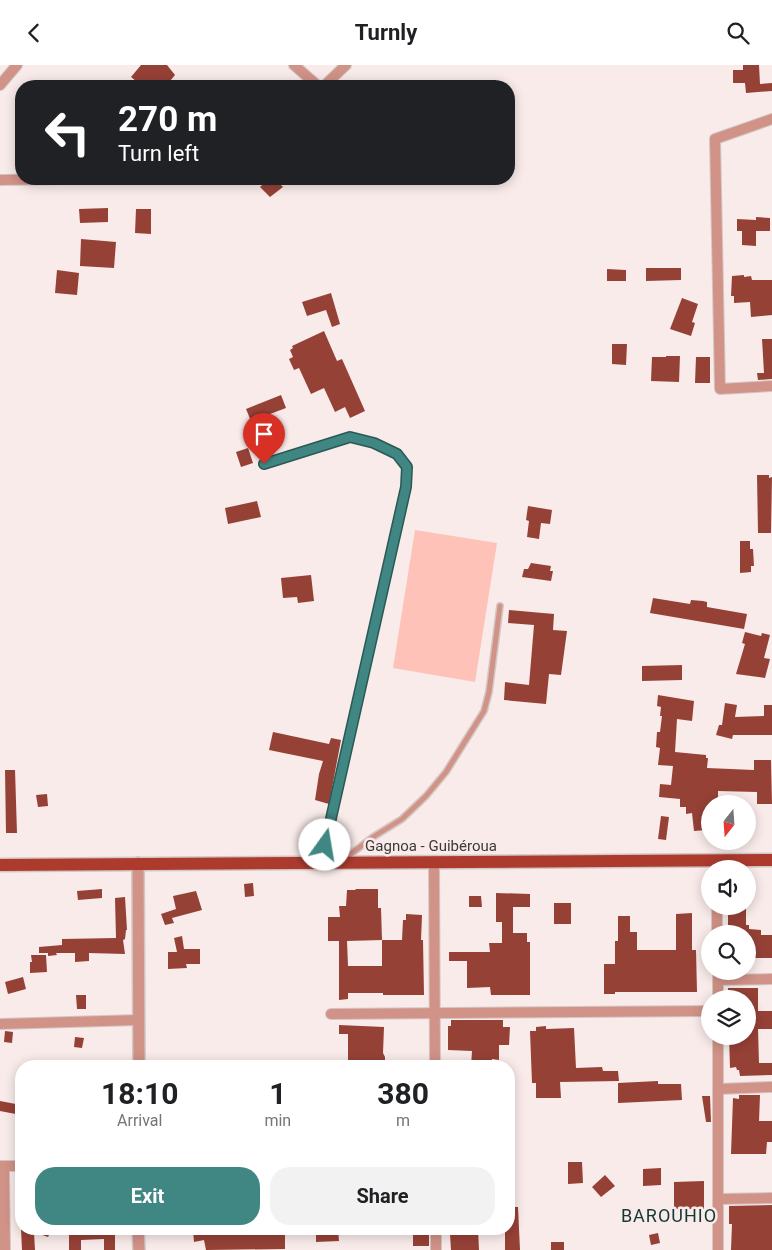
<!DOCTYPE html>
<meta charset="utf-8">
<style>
body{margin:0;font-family:Roboto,sans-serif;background:#f2f2f2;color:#202124;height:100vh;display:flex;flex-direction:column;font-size:19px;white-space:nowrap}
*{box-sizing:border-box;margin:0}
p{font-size:16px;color:#757577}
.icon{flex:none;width:28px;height:28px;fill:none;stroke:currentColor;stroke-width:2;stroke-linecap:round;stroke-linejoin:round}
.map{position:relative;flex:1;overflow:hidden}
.sheet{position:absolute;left:15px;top:995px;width:500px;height:175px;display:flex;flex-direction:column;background:#fff;border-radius:20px;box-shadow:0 2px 12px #0003}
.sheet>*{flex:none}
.guide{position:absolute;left:15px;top:15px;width:500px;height:105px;border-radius:20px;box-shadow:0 2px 12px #0003;background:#202124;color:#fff;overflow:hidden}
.needle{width:32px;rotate:197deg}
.tools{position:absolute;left:701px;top:730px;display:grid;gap:10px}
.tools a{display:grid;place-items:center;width:55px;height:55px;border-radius:50%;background:#fff;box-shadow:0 2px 12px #0003;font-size:25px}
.pin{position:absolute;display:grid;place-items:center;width:42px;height:42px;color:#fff;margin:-51px -21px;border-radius:50% 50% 50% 0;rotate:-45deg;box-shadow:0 0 5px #0007}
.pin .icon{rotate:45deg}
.me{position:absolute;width:55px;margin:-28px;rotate:13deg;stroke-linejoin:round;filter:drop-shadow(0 0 4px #0008)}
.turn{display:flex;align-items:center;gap:18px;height:105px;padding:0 20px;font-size:22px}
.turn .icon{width:65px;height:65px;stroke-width:2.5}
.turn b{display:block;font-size:35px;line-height:42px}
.eta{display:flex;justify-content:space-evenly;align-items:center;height:85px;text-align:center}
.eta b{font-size:30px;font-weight:700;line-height:35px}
.primary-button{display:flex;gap:10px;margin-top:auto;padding:10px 20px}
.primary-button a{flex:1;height:58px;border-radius:20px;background:#408783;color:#fff;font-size:20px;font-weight:700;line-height:58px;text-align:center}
.primary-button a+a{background:#f2f2f2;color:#202124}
header{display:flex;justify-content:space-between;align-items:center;height:65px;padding:0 20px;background:#fff;font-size:22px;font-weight:700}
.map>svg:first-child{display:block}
</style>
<header><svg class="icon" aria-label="back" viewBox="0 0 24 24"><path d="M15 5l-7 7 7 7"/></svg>Turnly<svg class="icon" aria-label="search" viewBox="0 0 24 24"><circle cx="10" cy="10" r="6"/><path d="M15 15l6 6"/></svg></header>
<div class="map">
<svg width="772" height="1185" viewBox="0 0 772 1185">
<rect width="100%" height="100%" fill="#f8ebe9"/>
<path fill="#fec2b8" d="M415,465L497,478L475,617L393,603Z"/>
<g fill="#964136">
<path d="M141,0H167L175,10L170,16L177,21H142L131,12Z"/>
<path d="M743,0H759L760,19L772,18V26L746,28L745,18H733V5H743Z"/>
<path d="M269,114H275L283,122L270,132L260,122Z"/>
<path d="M108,143V157L80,158L79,144Z"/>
<path d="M136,144H151V169L135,168Z"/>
<path d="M756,152L770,153V166H756V181L742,180V166H737V154L756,155Z"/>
<path d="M81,174L116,177L114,203L80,201Z"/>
<path d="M646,203H681V215L646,216Z"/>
<path d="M607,204L626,205V216H607Z"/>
<path d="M57,205L79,208L77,230L55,228Z"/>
<path d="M744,210V212L751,211L752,215H772V250L751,252L750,237L734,238V231H731L732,211Z"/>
<path d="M331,228L340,259L332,262L326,245L307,251L302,237Z"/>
<path d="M682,233L698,239L692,257L695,258L691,271L670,264Z"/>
<path d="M324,266L337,296L342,294L365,346L350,353L345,342L335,347L324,323L311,329L299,303L294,305L289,294L293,292L290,285L293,283L292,281Z"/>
<path d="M762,274H772V314L758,315L757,308H764Z"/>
<path d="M612,279H627L626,300L612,299Z"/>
<path d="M666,291H680L679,317L651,316L652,292H666Z"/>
<path d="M696,292H710V318H695Z"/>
<path d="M281,330L286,343L251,356L246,344Z"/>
<path d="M248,383L253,398L241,402L236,387Z"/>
<path d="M757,410H769V413L772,412L771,468H758Z"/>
<path d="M257,436L261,452L228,459L225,443Z"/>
<path d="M528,441L552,445L550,459L541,458L539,474L527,472L529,456L526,455Z"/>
<path d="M740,476H750V484H753L754,501H751V507L740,508Z"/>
<path d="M531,498L551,501L550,506H553L551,516L522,512L524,504H528Z"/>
<path d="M311,510L314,536L298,538L297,532L283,533L281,513Z"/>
<path d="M653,533L690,539L691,535L703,536L707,537V542L747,549L744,564L650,548Z"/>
<path d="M509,545L554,549L553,565L567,566L561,610L549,609L546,639L504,635L505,617L529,620L534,560L508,558Z"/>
<path d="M745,567L761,571L762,568L770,570L764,593L770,594L765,613L736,609L745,579L742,578Z"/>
<path d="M682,600V615L642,616V601Z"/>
<path d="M658,630L694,636L692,656L677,654L675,687L706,690V693H708L707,703L754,705V695H771L772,739H757V727L718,726V739H710V745H704L706,765L694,766L692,748L686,749V742H680V734L659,732L660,719L671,720L673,701L658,700L660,683L656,682L657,667H660L662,651H660L661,642L657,641Z"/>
<path d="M725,638L737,640L735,652L764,651V640H772V670H733L732,674L716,670L719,660H722Z"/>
<path d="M273,667L329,679L331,673L341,675L329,739L315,735L319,709L323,696L269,685Z"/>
<path d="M5,705H15L17,768H6Z"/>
<path d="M47,729L48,741L38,742L36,730Z"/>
<path d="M661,751L669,752L666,775L658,774Z"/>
<path d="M253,818L254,831L245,832L244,819Z"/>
<path d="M102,824V833L78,835L77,826Z"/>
<path d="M356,824H378V843H381L382,875L347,876L348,901H382V875H402L403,855H406V849L422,850L421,875H423L424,930H383V928H348V934L339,935V876H328V852H340L339,841H346L347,825H355Z"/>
<path d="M196,826L202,845L172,853L174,858L165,860L161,849L176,844L173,831Z"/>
<path d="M496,828L530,829V842H513V868H527V877H530V930H491L490,922L467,923V896H449V887H490L489,878H502V857H496Z"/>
<path d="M469,831H481L482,842H469Z"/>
<path d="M125,832L127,865H126L125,874L123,875L125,889L89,888V896L75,897V888H56L57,890L48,891V888H39V882L62,880V874L116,873L115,833Z"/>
<rect x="554" y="838" width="17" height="21"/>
<path d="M728,841H746V860H749V864L761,865V870H772V893H748V869H728Z"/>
<path d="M692,848V885H696L697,927H615V929H604V899H615V876H618V851H630V867H637V885H676V849Z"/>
<path d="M182,871L184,884H200V899H186L187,903L168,904V887H177L174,873Z"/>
<path d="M31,890H46L47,907L30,908V897H32Z"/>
<path d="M23,912L26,924L8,929L5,917Z"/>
<path d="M728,923H758V946H772V964H758L759,998H772V1010L740,1011L739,1005H737L736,1002L730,1003L729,971H748V934H728Z"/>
<path d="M76,930H86V944H77Z"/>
<path d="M451,955H503V962H510L509,980H499V995L492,994L491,1001H471L472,986L448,985V961H451Z"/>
<path d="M339,960L384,962L383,988L385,992V1001H348V969H339Z"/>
<path d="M546,961V964L574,963L576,1003L602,1002L603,1006H618L619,1016L560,1017L561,1033H536V1018H532L530,966H536V962Z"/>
<path d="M5,966L13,967L12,978L4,977Z"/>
<path d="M75,972L84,973L82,983L74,982Z"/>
<path d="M658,1016V1019H681L682,1035L618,1038V1018Z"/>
<path d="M739,1030H760L759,1056H772V1077H767L766,1089H731L733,1033L739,1034Z"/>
<path d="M702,1031H710L711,1057H706Z"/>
<path d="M0,1036L21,1040V1050L0,1046Z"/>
<path d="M568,1097H582L583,1118L568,1119Z"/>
<path d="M661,1103V1120L643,1121V1104Z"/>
<path d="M605,1110L615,1121L601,1132L592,1122Z"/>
<path d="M704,1116V1144H674V1117Z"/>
<path d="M772,1140V1185H731L732,1159H729V1141Z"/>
<path d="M509,1142H518L520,1185H505V1164H509Z"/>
<path d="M21,1164H52L48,1172L34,1167L35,1185H22Z"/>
<path d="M69,1164H115V1185H104V1174L81,1175V1185H69Z"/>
<path d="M205,1164H285V1184L206,1185L204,1175L194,1177L193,1165Z"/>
<path d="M316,1164H338L339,1176L316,1177Z"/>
<rect x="413" y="1164" width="16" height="17"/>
<path d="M464,1164H478L479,1185H451L450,1169H464Z"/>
<path d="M658,1168L660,1178L651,1180L649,1170Z"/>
<rect x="551" y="1177" width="13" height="8"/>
</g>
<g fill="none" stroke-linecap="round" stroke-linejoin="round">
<defs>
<g id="service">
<path d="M264,399L351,372L374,378L397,389L407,402V422L321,798"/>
<path d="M343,795L373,772L402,754L426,731L446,707L484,646L489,627L500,541"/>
</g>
<g id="minor">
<path d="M294,0L318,21"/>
<path d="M0,20L17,0"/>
<path d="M324,21L346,0"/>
<path d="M772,54L715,74L720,324L772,321"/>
<path d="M0,115L63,114"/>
<path d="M434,797L435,1001"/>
<path d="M717,841V869"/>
<path d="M718,906V934"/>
<path d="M718,915L772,914"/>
<path d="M331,949L710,946"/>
<path d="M0,959L139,955"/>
<path d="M718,971V1185"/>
<path d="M718,1024L772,1022"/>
<path d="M0,1101H21"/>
<path d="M4,1101L5,1185"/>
<path d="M718,1134L772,1133"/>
<path d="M436,1164V1185"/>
</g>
<g id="tertiary">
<path d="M138,798L139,1001"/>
<path d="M138,1164L139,1185"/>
</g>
<path id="primary" d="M0,800L772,795"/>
</defs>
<use href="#service" stroke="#d3c7c6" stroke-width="8"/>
<use href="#minor" stroke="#d3c7c6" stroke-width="12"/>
<use href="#tertiary" stroke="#d3c7c6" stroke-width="14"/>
<use href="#primary" stroke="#d3c7c6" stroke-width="15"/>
<use href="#service" stroke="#d19287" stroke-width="5"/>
<use href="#minor" stroke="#d19287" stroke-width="10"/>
<use href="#tertiary" stroke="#d19287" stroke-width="11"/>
<use href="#primary" stroke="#ac3b2e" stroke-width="12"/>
</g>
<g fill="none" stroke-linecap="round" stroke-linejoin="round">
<defs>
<path id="route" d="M264,399L350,372L374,378L397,389L407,402L406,422L325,780"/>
</defs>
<use href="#route" stroke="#2a5855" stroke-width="12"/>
<use href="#route" stroke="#408783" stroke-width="9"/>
</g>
<g text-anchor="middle" stroke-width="5" stroke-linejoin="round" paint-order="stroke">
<g font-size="15" fill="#3e3938" stroke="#f8ebe9">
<text x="431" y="786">Gagnoa - Guibéroua</text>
</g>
<g font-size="18" letter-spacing="1" fill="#153836" stroke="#f8ebe9">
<text x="669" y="1157">BAROUHIO</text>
</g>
</g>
</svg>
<div class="tools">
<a><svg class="needle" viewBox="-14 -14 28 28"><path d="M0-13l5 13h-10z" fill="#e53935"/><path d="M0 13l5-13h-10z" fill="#757577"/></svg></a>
<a><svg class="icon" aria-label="sound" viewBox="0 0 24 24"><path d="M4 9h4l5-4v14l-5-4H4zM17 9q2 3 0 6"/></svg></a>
<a><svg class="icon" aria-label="search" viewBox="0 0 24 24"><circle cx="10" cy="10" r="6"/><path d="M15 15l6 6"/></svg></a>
<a><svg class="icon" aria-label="layers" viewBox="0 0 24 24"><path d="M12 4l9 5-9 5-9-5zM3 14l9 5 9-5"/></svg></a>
</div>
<div class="pin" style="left:264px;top:399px;background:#d93025"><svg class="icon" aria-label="arrive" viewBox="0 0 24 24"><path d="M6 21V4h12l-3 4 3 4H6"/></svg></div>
<svg class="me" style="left:325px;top:780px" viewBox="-20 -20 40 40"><circle r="19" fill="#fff"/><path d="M0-13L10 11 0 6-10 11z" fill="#408783"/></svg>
<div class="guide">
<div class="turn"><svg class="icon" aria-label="left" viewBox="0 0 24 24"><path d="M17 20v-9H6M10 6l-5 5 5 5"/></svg><div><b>270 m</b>Turn left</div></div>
</div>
<section class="sheet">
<div class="eta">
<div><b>18:10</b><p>Arrival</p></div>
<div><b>1</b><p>min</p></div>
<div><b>380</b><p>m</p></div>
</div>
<div class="primary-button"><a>Exit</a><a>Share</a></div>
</section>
</div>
